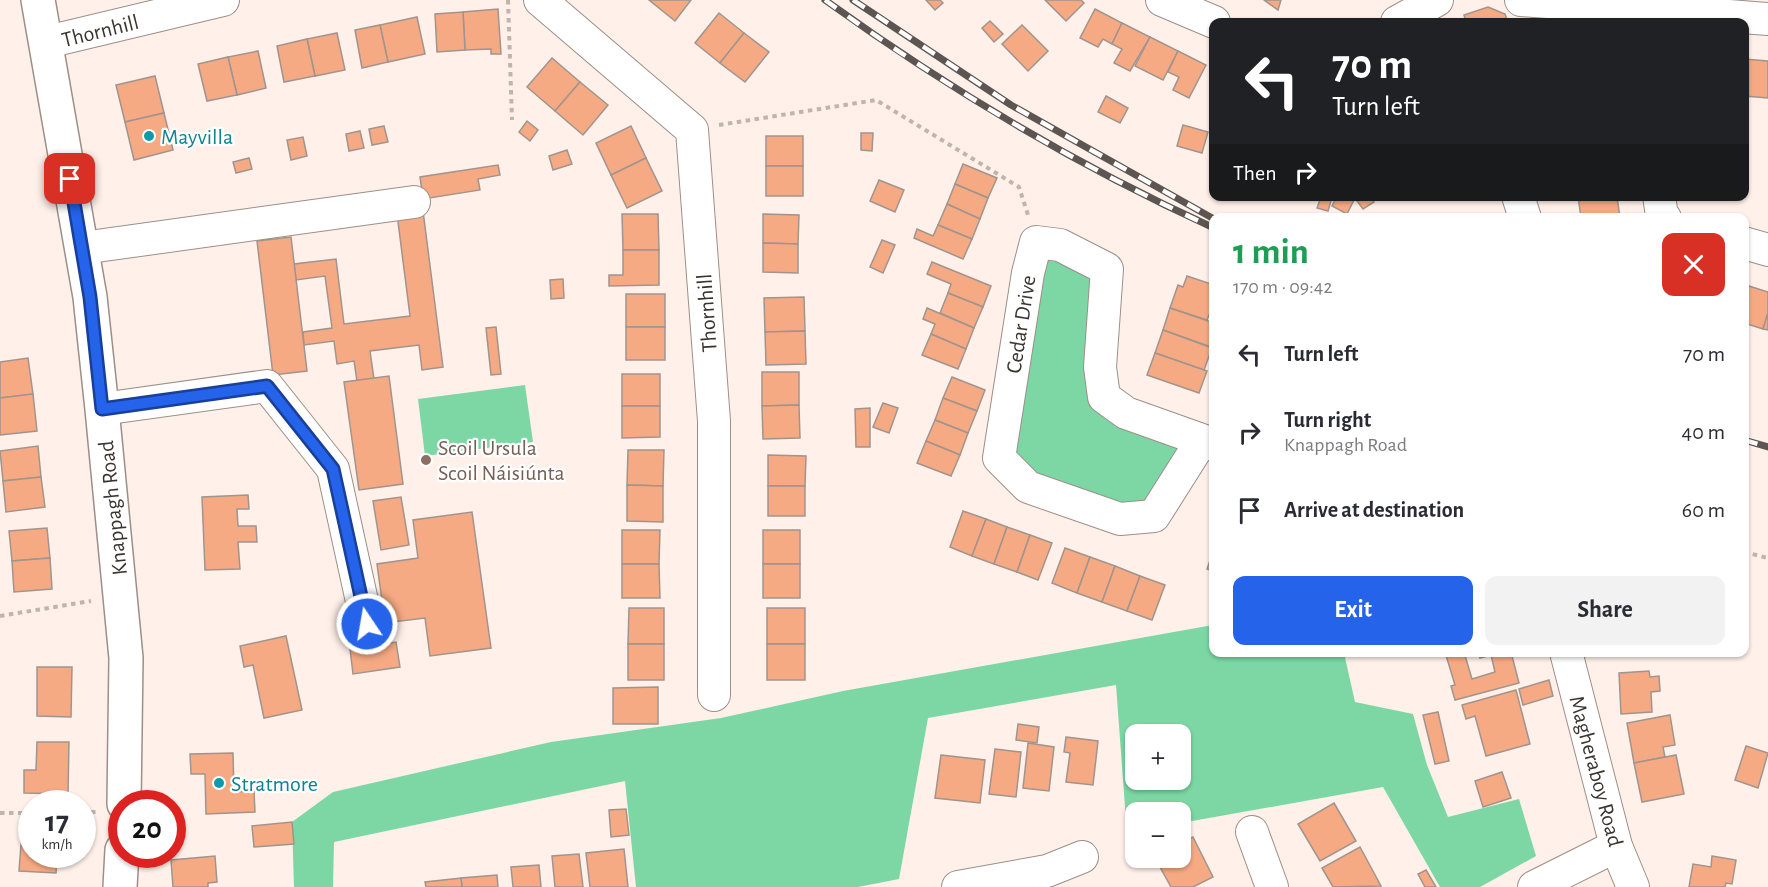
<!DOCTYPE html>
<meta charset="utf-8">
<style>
body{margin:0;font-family:"Alegreya Sans",sans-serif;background:#f2f2f3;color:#2b2b33;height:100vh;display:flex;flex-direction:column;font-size:22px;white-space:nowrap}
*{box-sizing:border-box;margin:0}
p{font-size:20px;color:#7c7c81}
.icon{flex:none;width:33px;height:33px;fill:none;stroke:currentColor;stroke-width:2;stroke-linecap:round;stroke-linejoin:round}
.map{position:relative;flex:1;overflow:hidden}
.details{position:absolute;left:1209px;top:213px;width:540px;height:444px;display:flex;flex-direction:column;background:#fff;border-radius:12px;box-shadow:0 2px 4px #0004}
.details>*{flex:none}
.top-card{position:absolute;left:1209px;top:18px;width:540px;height:183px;border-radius:12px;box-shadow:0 2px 4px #0004;background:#202124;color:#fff;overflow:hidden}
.tools{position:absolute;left:1125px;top:724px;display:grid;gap:12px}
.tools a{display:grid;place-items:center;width:66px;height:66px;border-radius:12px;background:#fff;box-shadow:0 2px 4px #0004;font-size:30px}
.speed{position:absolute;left:18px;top:790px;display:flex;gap:12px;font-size:30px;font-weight:700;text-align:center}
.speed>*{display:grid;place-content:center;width:78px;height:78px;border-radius:50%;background:#fff;box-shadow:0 2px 4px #0004;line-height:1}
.speed small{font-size:15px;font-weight:400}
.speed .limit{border:9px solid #d22;background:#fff;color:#111}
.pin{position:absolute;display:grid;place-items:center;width:51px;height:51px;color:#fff;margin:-26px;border-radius:12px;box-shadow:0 3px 9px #0006}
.me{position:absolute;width:66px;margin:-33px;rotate:348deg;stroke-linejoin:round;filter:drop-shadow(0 0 4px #0008)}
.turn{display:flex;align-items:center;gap:21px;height:126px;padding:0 24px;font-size:27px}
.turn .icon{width:78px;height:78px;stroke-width:2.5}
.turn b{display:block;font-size:42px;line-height:51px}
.then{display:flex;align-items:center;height:57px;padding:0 24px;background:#0003;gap:12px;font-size:22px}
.round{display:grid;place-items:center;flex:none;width:63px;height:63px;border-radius:12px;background:#f2f2f3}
.headline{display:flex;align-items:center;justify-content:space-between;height:102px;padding:0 24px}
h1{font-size:36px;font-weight:700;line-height:45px;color:#1e9e55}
.button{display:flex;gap:12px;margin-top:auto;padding:12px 24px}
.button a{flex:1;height:69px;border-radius:12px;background:#2563eb;color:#fff;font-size:24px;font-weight:700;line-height:69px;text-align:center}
.button a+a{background:#f2f2f3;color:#2b2b33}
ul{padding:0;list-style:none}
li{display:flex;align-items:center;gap:18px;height:78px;padding:0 24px}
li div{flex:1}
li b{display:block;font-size:22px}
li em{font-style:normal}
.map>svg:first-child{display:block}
</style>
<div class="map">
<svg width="1768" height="887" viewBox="0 0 1768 887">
<rect width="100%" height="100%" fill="#fff0e9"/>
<g fill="#7cd7a4" fill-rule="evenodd">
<path d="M1042,250L1102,275L1093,372L1191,444L1146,509L1120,511L1031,477L1009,454Z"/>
<path d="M525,385L533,442L425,456L418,399Z"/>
<path d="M1213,625L1214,652L1344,653L1355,702L1413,714L1427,765L1448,817L1519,799L1536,856L1480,887H1440L1383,787L1181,823L1180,813H1136L1135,832L1127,834L1116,685L928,718L899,879L858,887H636L625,781L334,842L333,887H294L292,822L333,792L551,742L721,718L843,691ZM1136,735H1180V780H1136Z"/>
</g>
<g fill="#f5aa83" stroke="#a1948e" stroke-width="1.5">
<path d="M649,0H691L675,21Z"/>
<path d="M926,0H940L943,3L935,10Z"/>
<path d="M1045,0H1081L1084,3L1066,21Z"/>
<path d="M1264,0H1281L1278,10Z"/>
<path d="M1488,7L1505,14L1508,22H1466L1464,15Z"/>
<path d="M498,9L501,54H491V49L465,50L463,12Z"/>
<path d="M1095,9L1122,23L1112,44L1103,39L1098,47L1080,38Z"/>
<path d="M463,12L465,50L437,52L435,14Z"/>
<path d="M719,13L744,33L720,63L695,43Z"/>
<path d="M417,17L425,54L388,62L380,25Z"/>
<path d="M990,21L1003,34L994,42L982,28Z"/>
<path d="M1122,23L1150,37L1130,71L1114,63L1122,49L1112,44Z"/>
<path d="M380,25L388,62L362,68L355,30Z"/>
<path d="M1022,25L1048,51L1028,71L1002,44Z"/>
<path d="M337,33L345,70L315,76L307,39Z"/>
<path d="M744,33L769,52L745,82L720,63Z"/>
<path d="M1150,37L1178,51L1163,80L1135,66Z"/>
<path d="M307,39L315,76L284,82L277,46Z"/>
<path d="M258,51L266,88L237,95L228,57Z"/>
<path d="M1178,51L1206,65L1189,98L1173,90L1179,77L1168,72Z"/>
<path d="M228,57L237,95L207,101L198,64Z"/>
<path d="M552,58L580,82L555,111L527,87Z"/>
<path d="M1744,59L1768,61V98L1744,96Z"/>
<path d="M155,76L164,113L125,122L116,85Z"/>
<path d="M580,82L608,105L583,135L555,111Z"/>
<path d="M1106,96L1128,108L1120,123L1098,112Z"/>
<path d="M164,113L173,150L134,160L125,122Z"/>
<path d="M527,121L538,130L530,141L519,132Z"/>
<path d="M1183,125L1208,132L1202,153L1177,146Z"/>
<path d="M384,126L388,142L372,145L369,129Z"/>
<path d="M631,126L646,158L611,175L596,143Z"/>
<path d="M360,131L364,148L349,151L346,134Z"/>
<path d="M861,133H873L872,151L861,150Z"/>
<rect x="766" y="136" width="37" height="30"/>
<path d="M303,137L307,156L291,160L287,140Z"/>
<path d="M567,150L572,164L553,170L549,156Z"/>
<path d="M249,158L252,169L236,173L233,162Z"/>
<path d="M646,158L662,191L627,208L611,175Z"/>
<path d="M963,164L997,178L988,198L955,184Z"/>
<path d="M498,165L500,175L478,179L480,190L423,199L420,177Z"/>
<rect x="766" y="166" width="37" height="30"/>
<path d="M879,180L904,190L895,212L870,201Z"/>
<path d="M955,184L988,198L980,219L947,204Z"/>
<path d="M1337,196H1356L1347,214L1332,206Z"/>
<path d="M1364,196H1370L1374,202L1363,209L1357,201Z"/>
<path d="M1578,196H1617L1620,218H1581Z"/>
<path d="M1321,197L1331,201L1328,211L1317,208Z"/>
<path d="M947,204L980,219L972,239L938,225Z"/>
<path d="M423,211L443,367L422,370L419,345L370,351L374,379L357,381L354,361L337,364L334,341L304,345L303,332L332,328L325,276L296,280L294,264L336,259L344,324L410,316L397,214Z"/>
<path d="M622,214H658L659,250H623Z"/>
<path d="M763,214L799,215L798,244L763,243Z"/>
<path d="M938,225L972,239L963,259L914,238L917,229L933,236Z"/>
<path d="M291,237L307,371L273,375L257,241Z"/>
<path d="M882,240L895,245L883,273L870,267Z"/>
<path d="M763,243L798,244V273L763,272Z"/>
<path d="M623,250H659V285L609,286V275H623Z"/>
<path d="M932,262L991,286L983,307L948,293L951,284L927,274Z"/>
<path d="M1187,276L1214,285V303L1207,320L1170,308L1178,285L1183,287Z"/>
<path d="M563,279L564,298L551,299L550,280Z"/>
<path d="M1749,286L1768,292V313L1763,329L1744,323V300Z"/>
<path d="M948,293L983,307L974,328L940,313Z"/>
<rect x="626" y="294" width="39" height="33"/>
<path d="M804,297L805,331L765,332L764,298Z"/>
<path d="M927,308L974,328L966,349L931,334L935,324L923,319Z"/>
<path d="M1170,308L1214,323V348L1163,330Z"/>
<path d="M1768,313V330L1763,329Z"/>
<path d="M496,327L501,374L491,375L486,328Z"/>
<rect x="626" y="327" width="39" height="33"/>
<path d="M1163,330L1212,348L1204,370L1155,353Z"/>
<path d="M805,331L806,364L766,365L765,332Z"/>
<path d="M931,334L966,349L958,369L922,355Z"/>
<path d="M1155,353L1207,371L1199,393L1147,375Z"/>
<path d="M28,358L33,394L0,398V362Z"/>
<path d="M762,372H799V405L762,406Z"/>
<rect x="622" y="374" width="38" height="32"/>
<path d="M389,376L403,484L359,490L344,382Z"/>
<path d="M952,377L985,390L977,411L943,398Z"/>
<path d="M33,394L37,431L0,435V398Z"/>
<path d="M943,398L977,411L968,433L935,420Z"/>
<path d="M883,403L898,408L889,433L873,427Z"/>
<path d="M799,405L800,438L763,439L762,406Z"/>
<path d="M622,406H660V437L622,438Z"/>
<path d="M870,408V447H856L855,409Z"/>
<path d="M935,420L968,433L960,455L926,441Z"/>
<path d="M926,441L960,455L951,476L917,463Z"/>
<path d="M38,446L41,477L3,481L0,451Z"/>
<path d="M628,450H664L663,486L627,485Z"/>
<path d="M768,455L806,456L805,486H768Z"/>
<path d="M41,477L45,507L6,512L3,481Z"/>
<path d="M627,485L663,486V522L627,521Z"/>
<rect x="768" y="486" width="37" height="30"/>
<path d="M248,495L249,509H237L238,526H256L257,542H238L240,569L205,570L202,497Z"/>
<path d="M401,497L409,545L381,550L373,501Z"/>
<path d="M963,511L986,519L972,556L950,547Z"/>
<path d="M472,512L491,648L430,656L425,618L385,623L377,564L418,558L413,520Z"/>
<path d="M986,519L1007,527L994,564L972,556Z"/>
<path d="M1007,527L1030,535L1017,572L994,564Z"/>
<path d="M47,528L50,558L12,561L9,531Z"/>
<path d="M622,530H660L659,564H622Z"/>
<rect x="763" y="530" width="37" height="34"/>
<path d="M1030,535L1052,543L1038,580L1017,572Z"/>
<path d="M1065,548L1090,557L1077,593L1052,583Z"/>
<path d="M1214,549V571L1207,569Z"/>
<path d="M1090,557L1115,566L1102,602L1077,593Z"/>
<path d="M50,558L52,589L14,592L12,561Z"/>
<path d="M622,564H659L660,598H622Z"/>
<rect x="763" y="564" width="37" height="34"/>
<path d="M1115,566L1140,576L1127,611L1102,602Z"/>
<path d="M1140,576L1165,585L1152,620L1127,611Z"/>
<path d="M629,608H664V644H628Z"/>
<rect x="767" y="608" width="38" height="36"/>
<path d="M286,636L302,710L264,718L253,665L244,667L240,646Z"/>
<path d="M396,642L400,667L353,674L350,649Z"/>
<rect x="628" y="644" width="36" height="36"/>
<rect x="767" y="644" width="38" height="36"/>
<path d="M1445,652H1464L1472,679L1495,672L1491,655L1480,658L1479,652H1511L1519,683L1455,700L1451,686L1455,685Z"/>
<path d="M37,667H72L71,717L37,716Z"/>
<path d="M1649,671L1650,677L1659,676L1660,691L1651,692L1652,712L1621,714L1619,673Z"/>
<path d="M1549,680L1553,696L1523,705L1519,689Z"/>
<path d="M658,687V724H613V688Z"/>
<path d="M1516,690L1530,744L1486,756L1475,716L1466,719L1462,705Z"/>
<path d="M1438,712L1449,761L1435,764L1423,715Z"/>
<path d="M1670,715L1675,745L1663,747L1665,757L1634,763L1627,723Z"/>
<path d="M1018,724L1039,727L1037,743L1016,740Z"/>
<path d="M1066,737L1098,741L1093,785L1066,782L1070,753L1064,752Z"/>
<path d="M37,742H69L68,794L24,793V770H36Z"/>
<path d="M1028,743L1054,747L1049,791L1023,788Z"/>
<path d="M1746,746L1768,753L1758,788L1735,780Z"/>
<path d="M995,749L1021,752L1016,797L989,794Z"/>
<path d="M233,753L234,792L254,791L255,812L206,814L205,774H191L190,754Z"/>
<path d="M941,755L985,760L980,803L935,798Z"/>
<path d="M1676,755L1684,794L1642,802L1634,763Z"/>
<path d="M1502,772L1511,798L1483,807L1475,781Z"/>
<path d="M1334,803L1356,841L1320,861L1298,824Z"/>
<path d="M626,809L629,835L611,837L609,810Z"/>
<path d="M23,818H32V855H67V857H57L56,873L19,871Z"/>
<path d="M292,822L294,844L254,847L252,826Z"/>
<path d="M1193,837L1213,877L1193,887H1171L1155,858H1180V843Z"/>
<path d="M1360,847L1381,886L1333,887L1322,868Z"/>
<path d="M624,849L628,887H590L586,853Z"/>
<path d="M579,854L583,887H555L552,856Z"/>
<path d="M215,856L217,882L208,883V887H173L171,860Z"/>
<path d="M1712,856L1736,860L1732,884L1726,883L1725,887H1689L1693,864L1711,867Z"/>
<path d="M539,865L541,887H513L511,867Z"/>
<path d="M1426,870L1436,887H1425L1418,874Z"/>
<path d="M497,875L498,887H462L461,878Z"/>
<path d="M461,878L462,887H426L425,882Z"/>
</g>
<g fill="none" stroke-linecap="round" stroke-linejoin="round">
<defs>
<g id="minor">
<path d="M540,0L692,130L714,421V695"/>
<path d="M1162,0L1214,22"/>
<path d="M1521,0L1768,19"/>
<path d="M1397,22L1437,0"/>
<path d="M47,42L223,0"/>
<path d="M1518,196L1525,218"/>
<path d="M1659,196L1662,216L1665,218"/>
<path d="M1744,243L1768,250"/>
<path d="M82,248L414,202"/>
<path d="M102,409L267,386L333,469L367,624"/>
<path d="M1202,440L1154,516L1120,519L1028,487L999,458L1028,273L1036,242L1060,245L1107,269L1100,367L1104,397L1126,413L1202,440L1214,445"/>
<path d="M1566,652L1616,846L1633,887"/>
<path d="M1252,832L1272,887"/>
<path d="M958,887L1047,871L1082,857"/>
<path d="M1534,887L1616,846"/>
</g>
<g id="major">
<path d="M38,0L90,297L102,409L126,658L124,804"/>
<path d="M120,887L122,850"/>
</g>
</defs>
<use href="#minor" stroke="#9c8f88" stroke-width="34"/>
<use href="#major" stroke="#9c8f88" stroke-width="36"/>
<g stroke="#c0b4af" stroke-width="4" stroke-dasharray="4.5 4.5" stroke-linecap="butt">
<path d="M508,0L512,120"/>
<path d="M719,125L876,100L1019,187L1028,215"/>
<path d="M1744,552L1768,558"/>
<path d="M0,616L91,601"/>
<path d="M82,812H97"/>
<path d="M0,813H32"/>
</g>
<use href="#minor" stroke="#fff" stroke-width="32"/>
<use href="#major" stroke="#fff" stroke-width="33"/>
<defs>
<g id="rail">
<path d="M825,0C947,88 1076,165 1214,228"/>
<path d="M853,0L1011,105L1214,219"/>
<path d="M1744,440L1768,447"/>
</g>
</defs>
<use href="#rail" stroke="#5d5551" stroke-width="7"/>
<use href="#rail" stroke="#fff" stroke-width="4.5" stroke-dasharray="14" stroke-linecap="butt"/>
</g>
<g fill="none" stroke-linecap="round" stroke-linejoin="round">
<defs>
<path id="route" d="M70,179L90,297L102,409L267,386L333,469L367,624"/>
</defs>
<use href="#route" stroke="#184099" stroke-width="15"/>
<use href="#route" stroke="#2563eb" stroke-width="10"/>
</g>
<g fill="#0f9aa8" stroke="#fff" stroke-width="2">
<circle cx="149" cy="136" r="6"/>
<circle cx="219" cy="783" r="6"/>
</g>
<circle fill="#8d6e63" stroke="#fff" stroke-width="2" cx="426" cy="460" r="6"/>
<g text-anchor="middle" stroke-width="4.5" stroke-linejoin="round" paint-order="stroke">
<g font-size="22" fill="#3a3431" stroke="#fff">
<text transform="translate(100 30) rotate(-14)" y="8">Thornhill</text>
<text transform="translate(706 313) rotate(-94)" y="8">Thornhill</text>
<text transform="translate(1020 324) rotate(-81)" y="8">Cedar Drive</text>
<text transform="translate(112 508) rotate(-96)" y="8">Knappagh Road</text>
<text transform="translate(1597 771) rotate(75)" y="8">Magheraboy Road</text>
</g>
<g font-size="22" fill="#0d838f" stroke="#fff" text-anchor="start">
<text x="161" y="144">Mayvilla</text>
<text x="231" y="791">Stratmore</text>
</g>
<g font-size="22" fill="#785e54" stroke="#fff" text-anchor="start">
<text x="438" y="455">Scoil Ursula<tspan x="438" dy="25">Scoil Náisiúnta</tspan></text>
</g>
</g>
</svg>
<div class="tools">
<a>+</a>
<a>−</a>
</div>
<div class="speed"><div>17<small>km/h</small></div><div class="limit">20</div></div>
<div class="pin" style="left:70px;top:179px;background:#d93025"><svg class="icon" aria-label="arrive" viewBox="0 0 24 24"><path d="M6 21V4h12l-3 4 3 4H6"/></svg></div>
<svg class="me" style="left:367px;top:624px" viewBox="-20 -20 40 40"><circle r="17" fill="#2563eb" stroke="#fff" stroke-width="3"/><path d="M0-11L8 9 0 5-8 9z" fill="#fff"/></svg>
<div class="top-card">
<div class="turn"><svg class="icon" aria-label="left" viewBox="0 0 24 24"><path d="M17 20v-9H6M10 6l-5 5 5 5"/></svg><div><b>70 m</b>Turn left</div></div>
<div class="then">Then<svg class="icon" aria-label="right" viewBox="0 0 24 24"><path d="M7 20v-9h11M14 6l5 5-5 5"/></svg></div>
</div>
<section class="details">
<div class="headline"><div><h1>1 min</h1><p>170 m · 09:42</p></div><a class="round" style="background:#d93025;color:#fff"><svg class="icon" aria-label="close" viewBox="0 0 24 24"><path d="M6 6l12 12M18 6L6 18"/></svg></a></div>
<ul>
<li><svg class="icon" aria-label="left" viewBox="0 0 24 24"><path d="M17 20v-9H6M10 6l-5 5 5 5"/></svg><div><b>Turn left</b></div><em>70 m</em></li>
<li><svg class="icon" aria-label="right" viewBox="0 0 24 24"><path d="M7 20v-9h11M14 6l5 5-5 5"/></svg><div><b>Turn right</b><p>Knappagh Road</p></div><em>40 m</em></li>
<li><svg class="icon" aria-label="arrive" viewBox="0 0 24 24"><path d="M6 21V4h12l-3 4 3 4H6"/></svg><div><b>Arrive at destination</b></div><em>60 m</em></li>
</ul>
<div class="button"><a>Exit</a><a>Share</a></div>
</section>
</div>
